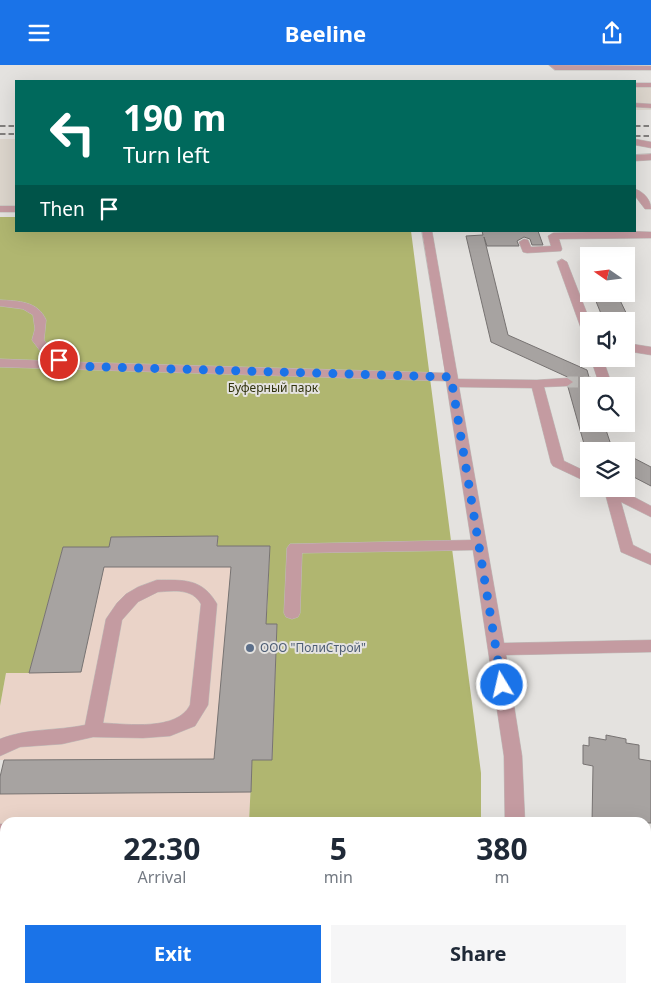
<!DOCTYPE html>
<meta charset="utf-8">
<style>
body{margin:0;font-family:"Noto Sans",sans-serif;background:#f6f6f7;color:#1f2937;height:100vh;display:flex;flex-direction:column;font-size:19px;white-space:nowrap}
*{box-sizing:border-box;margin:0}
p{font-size:16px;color:#747a83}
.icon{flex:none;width:28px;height:28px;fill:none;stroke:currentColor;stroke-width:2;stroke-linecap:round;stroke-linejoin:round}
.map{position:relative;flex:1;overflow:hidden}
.panel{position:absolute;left:0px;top:752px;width:651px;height:176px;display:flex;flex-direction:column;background:#fff;border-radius:15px 15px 0 0;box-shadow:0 5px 20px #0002}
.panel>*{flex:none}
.hud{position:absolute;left:15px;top:15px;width:621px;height:152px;border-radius:0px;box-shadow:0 5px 20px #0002;background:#00695c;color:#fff;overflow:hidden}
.needle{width:32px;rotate:284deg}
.fabs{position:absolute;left:580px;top:182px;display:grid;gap:10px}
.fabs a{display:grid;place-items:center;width:55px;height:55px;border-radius:0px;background:#fff;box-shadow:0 5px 20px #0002;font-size:25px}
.pin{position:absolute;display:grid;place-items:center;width:42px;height:42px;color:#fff;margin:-21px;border:2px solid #fff;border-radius:50%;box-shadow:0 1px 5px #0007}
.me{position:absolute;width:55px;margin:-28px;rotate:351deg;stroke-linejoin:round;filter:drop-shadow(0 0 4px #0008)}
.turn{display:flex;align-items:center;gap:18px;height:105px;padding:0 25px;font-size:22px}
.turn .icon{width:65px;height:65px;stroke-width:2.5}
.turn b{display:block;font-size:35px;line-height:42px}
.then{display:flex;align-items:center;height:48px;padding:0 25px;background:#0003;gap:10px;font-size:19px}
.eta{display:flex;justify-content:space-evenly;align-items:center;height:85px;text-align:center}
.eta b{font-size:30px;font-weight:700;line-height:35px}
.action{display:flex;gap:10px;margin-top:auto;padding:10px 25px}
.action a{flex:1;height:58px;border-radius:0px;background:#1a73e8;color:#fff;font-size:20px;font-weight:700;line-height:58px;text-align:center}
.action a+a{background:#f6f6f7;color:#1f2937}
header{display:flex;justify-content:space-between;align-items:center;height:65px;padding:0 25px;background:#1a73e8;color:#fff;font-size:22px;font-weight:700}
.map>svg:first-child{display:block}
</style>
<header><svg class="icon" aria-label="menu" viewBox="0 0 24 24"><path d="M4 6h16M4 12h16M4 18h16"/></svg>Beeline<svg class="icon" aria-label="share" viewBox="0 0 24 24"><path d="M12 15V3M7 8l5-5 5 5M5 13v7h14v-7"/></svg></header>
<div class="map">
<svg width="651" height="928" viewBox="0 0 651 928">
<rect width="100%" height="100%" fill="#e4e2df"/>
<path fill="#ead3c8" d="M218,471L217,485L270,481L267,547L260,559H277L272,695H252L249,757L5,758V821L0,820V729L4,695H0V641L6,608L29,607L63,482H109L111,472Z"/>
<g fill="#dcd5cc">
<rect x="635" y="18" width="16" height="27"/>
<path d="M0,74H16V142L0,141Z"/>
</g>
<g fill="#b0b670">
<path d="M0,152H16V166H411L481,708V757H249L252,695H272L277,559H260L267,547L270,481L217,485L218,471L112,472L109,482H63L29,608H6L0,641Z"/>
<path d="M0,820L5,821V924H463V928H0Z"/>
</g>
<g fill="#a7a3a1" stroke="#777372">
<path d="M482,166H538L543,180H532L530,174L524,172L517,176L519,181H487L484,172L508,270L587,305L589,312L585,313L583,318L589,322V359H604L613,386H586L568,322L574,319V315L491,277L466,171L483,170Z"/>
<path d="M593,229H617L630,256H604Z"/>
<path d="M626,389L651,402V421L626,408Z"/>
<path d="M218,471L217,481H270L266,559H277L272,695H252L251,727L0,729V712L4,695L214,694L231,502H104L81,607L29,608L63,482H109L111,472Z"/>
<path d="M606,670L626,674V678L639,680V694L651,696V758H592L593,701L583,699V680L589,681V672L606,675Z"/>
</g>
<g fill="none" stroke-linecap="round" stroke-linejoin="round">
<path stroke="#bfbdba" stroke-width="11" stroke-dasharray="11 5.5" stroke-linecap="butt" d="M567,317H591"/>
<defs>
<g id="minor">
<path d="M549,0L651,1V5H555Z"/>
<rect x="635" y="18" width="16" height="4"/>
<path d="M635,38L651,39V43L635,42Z"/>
<path d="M635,74L651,77V83L635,80Z"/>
<path d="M651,89V95L635,96V90Z"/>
<path d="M635,124C644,127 651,135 651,144H645L635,131Z"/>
<rect x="0" y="141" width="16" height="6"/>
<path d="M422,166H432L458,314L537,315L567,313L573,317L567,321L544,322L564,396L589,408V418L553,401L551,398L532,323L459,322L504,578L651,575V587L506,590L522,691L525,758H505L504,691L473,485L302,488L300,548L298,552L292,554L286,552L284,548L287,483L290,479L471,475L446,316L0,302V294L53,296L44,291L32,275L35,264L33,250L23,244L0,241V235C18,236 38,236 46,255L44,275L52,285L71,297L445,308Z"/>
<path d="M621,166L651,167V173L559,174L562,184L561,186L527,188L523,187L519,177L524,174L528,175L531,182L551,181L548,171L553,168Z"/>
<path d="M562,194L567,197L590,256L589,272L583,269L557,197Z"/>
<path d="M626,278L651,282V290L626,286Z"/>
<path d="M591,294H603L611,317L609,320H587L585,317L587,314L597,313Z"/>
<path d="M601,424H619L651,441V452L621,437L633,480L651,489V500L621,487L605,428Z"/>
<path d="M157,515C184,515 202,513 217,539L208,640L195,661L170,671L143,673L93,672L62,679L20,682L0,691V674C27,663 57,666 85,660L106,554L117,538L126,529L138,522ZM158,527C174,526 192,523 201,539L190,640C177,666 128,659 103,658L122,555L138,537Z"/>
<rect x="0" y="759" width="5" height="18"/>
<path d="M492,924H514L513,928H491Z"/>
</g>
</defs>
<use href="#minor" stroke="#bfbdba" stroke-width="1"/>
<use href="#minor" fill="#c49ba1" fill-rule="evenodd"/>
<g stroke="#817f7d" stroke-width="2" stroke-dasharray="5.5 3" stroke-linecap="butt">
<path d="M0,61H16"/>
<path d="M635,61H651"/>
<path d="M0,69H16"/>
<path d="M635,71H651"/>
</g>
</g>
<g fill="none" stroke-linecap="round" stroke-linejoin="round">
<path stroke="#1a73e8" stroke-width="9" stroke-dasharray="0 16.2" d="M59,295L71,301L451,312L502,620"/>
</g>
<circle fill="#5c6f8a" stroke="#e4e2df" stroke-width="2" cx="250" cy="583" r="5"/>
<g text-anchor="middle" stroke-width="4" stroke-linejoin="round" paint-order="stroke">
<g font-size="12" fill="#31330e" stroke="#e4e2df">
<text x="273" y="327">Буферный парк</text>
</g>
<g font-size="12" fill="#4e5e75" stroke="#e4e2df" text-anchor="start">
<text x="260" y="587">ООО "ПолиСтрой"</text>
</g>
</g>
</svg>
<div class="fabs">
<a><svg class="needle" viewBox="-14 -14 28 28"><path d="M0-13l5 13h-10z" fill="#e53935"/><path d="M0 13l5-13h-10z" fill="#747a83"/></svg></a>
<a><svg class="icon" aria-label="sound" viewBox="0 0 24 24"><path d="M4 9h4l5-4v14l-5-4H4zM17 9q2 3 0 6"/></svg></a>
<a><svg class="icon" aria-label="search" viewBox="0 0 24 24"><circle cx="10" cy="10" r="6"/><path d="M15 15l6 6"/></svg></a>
<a><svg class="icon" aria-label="layers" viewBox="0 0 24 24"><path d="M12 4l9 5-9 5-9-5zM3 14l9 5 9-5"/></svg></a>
</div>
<div class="pin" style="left:59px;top:295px;background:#d93025"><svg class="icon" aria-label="arrive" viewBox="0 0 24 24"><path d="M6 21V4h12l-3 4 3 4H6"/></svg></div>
<svg class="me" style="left:502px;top:620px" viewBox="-20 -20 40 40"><circle r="17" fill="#1a73e8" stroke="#fff" stroke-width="3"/><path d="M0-11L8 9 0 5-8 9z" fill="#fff"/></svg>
<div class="hud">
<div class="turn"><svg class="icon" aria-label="left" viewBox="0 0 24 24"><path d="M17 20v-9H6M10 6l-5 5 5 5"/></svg><div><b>190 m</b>Turn left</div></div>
<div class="then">Then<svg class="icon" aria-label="arrive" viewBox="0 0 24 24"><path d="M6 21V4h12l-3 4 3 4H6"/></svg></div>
</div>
<section class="panel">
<div class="eta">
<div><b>22:30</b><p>Arrival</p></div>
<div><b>5</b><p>min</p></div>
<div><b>380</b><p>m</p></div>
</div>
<div class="action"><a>Exit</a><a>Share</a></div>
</section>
</div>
